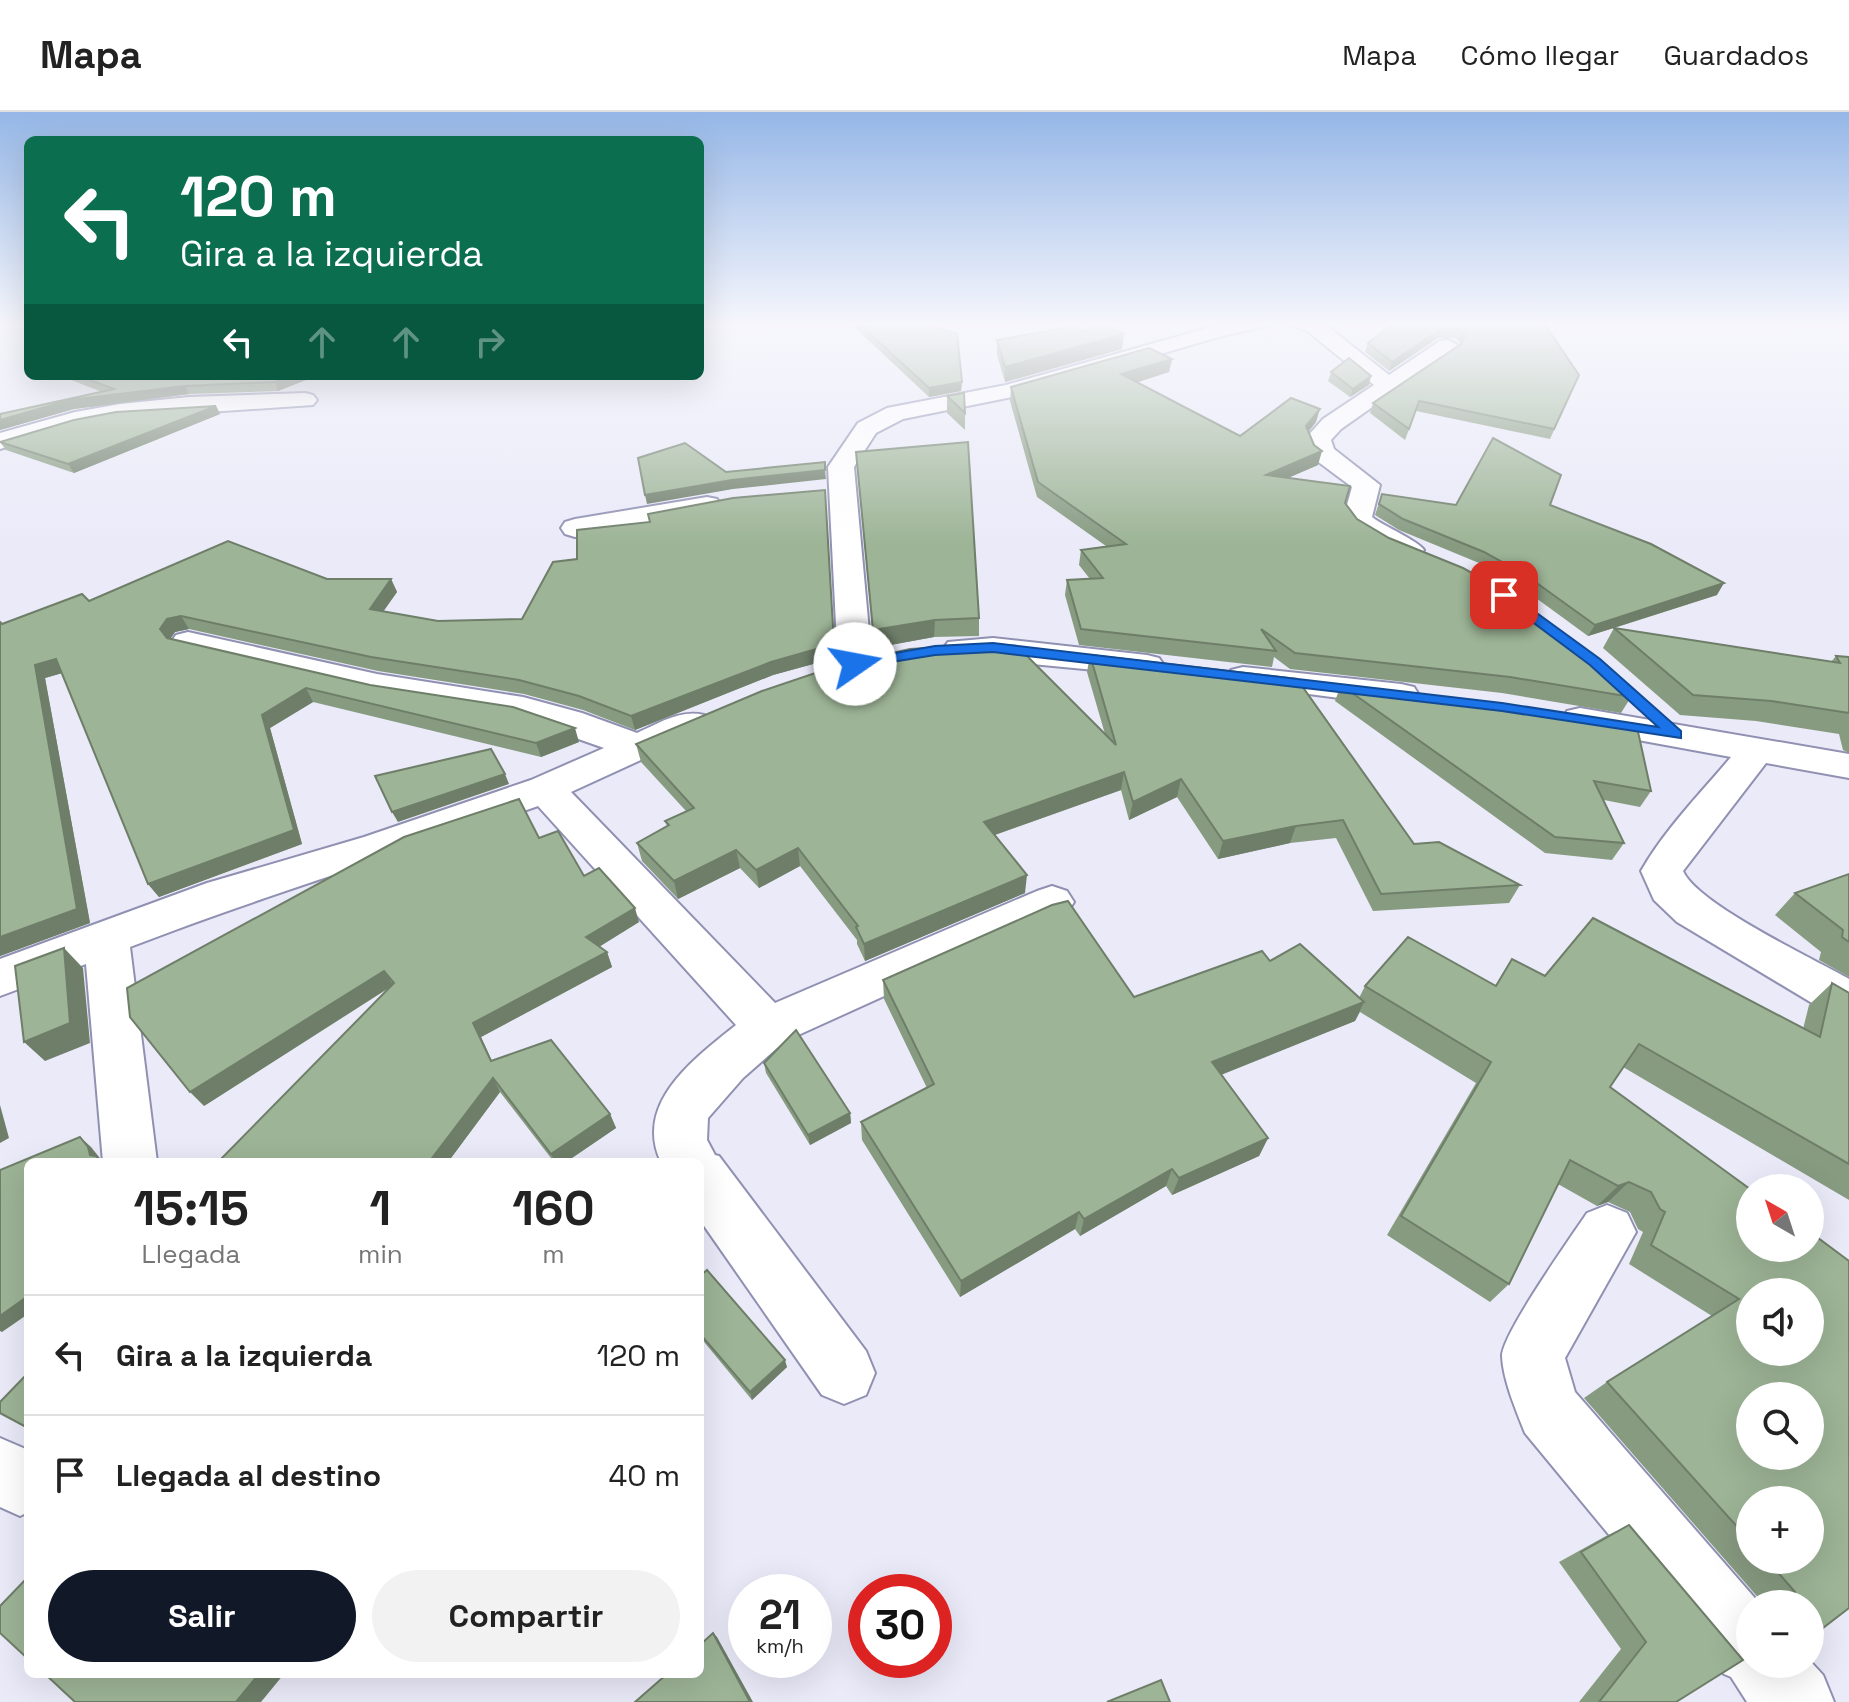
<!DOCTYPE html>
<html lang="es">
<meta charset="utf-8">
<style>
body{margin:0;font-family:"Space Grotesk",sans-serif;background:#f2f2f2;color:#222;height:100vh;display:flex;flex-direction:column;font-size:30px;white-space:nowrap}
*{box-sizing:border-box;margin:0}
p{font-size:26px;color:#767676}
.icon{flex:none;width:44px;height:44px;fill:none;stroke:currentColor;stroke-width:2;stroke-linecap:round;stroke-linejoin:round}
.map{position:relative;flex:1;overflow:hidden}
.details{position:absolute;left:24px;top:1046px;width:680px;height:520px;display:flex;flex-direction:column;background:#fff;border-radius:12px;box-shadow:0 8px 32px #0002}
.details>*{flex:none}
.hud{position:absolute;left:24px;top:24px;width:680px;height:244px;border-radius:12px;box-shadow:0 8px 32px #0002;background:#0b6e4f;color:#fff;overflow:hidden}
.needle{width:52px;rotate:321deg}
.fabs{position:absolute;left:1736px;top:1062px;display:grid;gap:16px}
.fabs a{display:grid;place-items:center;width:88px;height:88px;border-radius:50%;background:#fff;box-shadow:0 8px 32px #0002;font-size:40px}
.speed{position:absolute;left:728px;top:1462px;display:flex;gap:16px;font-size:40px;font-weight:700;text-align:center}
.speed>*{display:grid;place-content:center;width:104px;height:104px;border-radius:50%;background:#fff;box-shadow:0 8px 32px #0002;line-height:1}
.speed small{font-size:20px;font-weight:400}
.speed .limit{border:12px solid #d22;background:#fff;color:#111}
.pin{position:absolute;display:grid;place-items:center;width:68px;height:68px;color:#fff;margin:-34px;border-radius:16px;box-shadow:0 4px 12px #0006}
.me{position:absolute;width:88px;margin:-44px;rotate:78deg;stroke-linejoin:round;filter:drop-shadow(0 0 6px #0008)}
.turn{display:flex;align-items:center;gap:28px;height:168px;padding:0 24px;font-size:36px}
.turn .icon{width:104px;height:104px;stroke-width:2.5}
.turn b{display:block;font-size:56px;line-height:68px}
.lanes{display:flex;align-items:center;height:76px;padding:0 24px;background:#0003;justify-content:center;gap:40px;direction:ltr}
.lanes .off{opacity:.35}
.eta{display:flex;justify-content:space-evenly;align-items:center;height:136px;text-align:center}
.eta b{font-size:48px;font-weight:700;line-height:56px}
.cta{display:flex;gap:16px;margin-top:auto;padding:16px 24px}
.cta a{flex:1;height:92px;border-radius:48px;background:#111827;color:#fff;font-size:32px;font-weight:700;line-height:92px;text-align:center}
.cta a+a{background:#f2f2f2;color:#222}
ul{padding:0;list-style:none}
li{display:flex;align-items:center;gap:24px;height:120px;padding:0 24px;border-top:2px solid #e0e0e0}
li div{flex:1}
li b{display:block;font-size:30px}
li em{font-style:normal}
header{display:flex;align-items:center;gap:48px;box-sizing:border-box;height:112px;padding:0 40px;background:#fff;border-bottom:2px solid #e0e0e0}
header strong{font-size:38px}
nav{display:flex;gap:44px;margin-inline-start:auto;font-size:28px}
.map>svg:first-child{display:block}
</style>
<header>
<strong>Mapa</strong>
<nav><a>Mapa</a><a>Cómo llegar</a><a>Guardados</a></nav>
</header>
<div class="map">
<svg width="1849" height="1590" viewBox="0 0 1849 1590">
<rect width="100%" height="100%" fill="#eaeaf9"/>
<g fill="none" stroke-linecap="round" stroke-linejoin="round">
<defs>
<g id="minor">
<path d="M1229,210H1270L1267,214L1222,224L1017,284L903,307L876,321L854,355L872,552L867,559L855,562L843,559L838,552L828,355L858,311L887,296L1006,273Z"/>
<path d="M1290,210H1322L1389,263L1440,229L1448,228L1459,234L1341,317L1331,328L1334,337L1380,373L1372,405C1385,415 1417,428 1424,438L1419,444C1394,451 1357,428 1343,407L1352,375L1313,346L1305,327L1323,307L1374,273L1306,218L1293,214Z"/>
<path d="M305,281L313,283L317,288L313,293L120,306L78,314L0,337V321L75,300L120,292L189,285Z"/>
<path d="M707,385L717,387L721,393L717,399L575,425L565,422L561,416L565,410L575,407Z"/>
<path d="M188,520L377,562L523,585L582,601L637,621C658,612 680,597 704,603L709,611L704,619L571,680L775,891L1037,779L1052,774L1067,779L1074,790L1067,801L785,929L743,966L708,1006L707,1028L715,1043L719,1044L866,1239L875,1261L866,1283L844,1292L822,1283L700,1108V1050H661C633,991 695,946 736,913L538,694C402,742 264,783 130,835L157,1050H103L86,852L0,884V847L207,771L364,725L531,668L604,636L519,606L377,584L176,537L171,530L176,523Z"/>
<path d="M993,526L1147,543L1159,546L1164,553L1159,560L1147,563L948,544L943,537L948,530Z"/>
<path d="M1243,555L1401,572L1414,575L1419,583L1414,591L1401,594L1231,572L1226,565L1231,558Z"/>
<path d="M1580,596L1849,642V666L1766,651L1683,759C1697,792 1814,847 1849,867V909L1832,903L1677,810L1654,788L1641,759C1665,717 1700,682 1731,645L1567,615L1562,607L1567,599Z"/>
<path d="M1607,1093L1627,1101L1636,1120L1565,1246L1575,1280L1760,1492H1750V1552H1810V1549L1823,1563L1834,1590H1747L1731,1565L1724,1562L1525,1321C1516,1298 1503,1268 1502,1244C1502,1222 1571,1125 1587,1101Z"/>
<path d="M0,1326L28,1338V1400L20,1404L0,1395Z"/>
</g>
</defs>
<use href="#minor" stroke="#9091b2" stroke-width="4"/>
<use href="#minor" fill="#fff" fill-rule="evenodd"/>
</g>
<g fill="#879b81" fill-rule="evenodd">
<path d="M849,210H905L962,270L961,279L929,285Z"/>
<path d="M1396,210H1543L1579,263L1550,327L1416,299L1405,328L1370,301L1373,291L1461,232L1456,226H1438L1389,259L1365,240L1368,231Z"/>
<path d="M1081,219L1122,237L1005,270L997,243V228Z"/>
<path d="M1172,247L1169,260L1136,270L1240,324L1316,310L1308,320L1318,353L1288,366L1345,391L1357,407L1631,585L1621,601L1502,581L1290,557L1274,545L1272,555L1079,533L1065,483L1067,468L1090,467L1079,453L1081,438L1106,434L1037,385L1010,289L1011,275Z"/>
<path d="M1331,260L1369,273L1350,285L1328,269Z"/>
<path d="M61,264H316L278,279L189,282L74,297L0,318V302L102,280Z"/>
<path d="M947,284L965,301V318L947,301Z"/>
<path d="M216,294L220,302L74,361L6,338L0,330Z"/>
<path d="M856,340L979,506V524L934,525L874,536Z"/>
<path d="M1382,382L1456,393H1550L1717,483L1614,516L1831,550L1836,544L1849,545V641L1843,638L1839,622L1756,609L1680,603L1603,536L1614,516L1588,524L1521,475L1479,451L1399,418L1375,403Z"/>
<path d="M327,467H391L397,480L383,499L438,509L835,546L773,563L635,618L583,598L524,582L378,559L189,517L175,520L170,527L579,630L541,645L313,590L270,616L302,732L159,785L148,772L62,561L45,566L90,811L0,844V510L2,512L89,489Z"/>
<path d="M1090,543L1414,732L1520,773L1509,791L1373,799L1336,726L1290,731L1218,747L1177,685L1129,708L1121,678L995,723L1025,781L865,849L857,832V828L800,754L759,776L740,756L678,787L642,749L637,731L667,714L665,709L686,699L641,650L636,632L1105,622L1087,560Z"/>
<path d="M1341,573L1651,679L1640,695L1604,688L1624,731L1612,748L1545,741L1335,589Z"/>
<path d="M539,726L639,810L599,835L607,840L612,855L481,925L492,949L610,1002L616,1016L566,1050H554L500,980L448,1050H218L392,874L204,994Z"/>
<path d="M1849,762V865L1819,848L1821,840L1775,803L1795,781Z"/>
<path d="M1068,789L1134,885L1262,839L1270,849L1300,832L1359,886L1365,874L1408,825L1495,874L1512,847L1545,864L1593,806L1803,917L1809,893L1832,871L1849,881V1088L1623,955L1610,975L1750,1077V1136H1810V1120L1849,1149V1496L1819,1519L1810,1521V1492H1762V1490L1584,1286L1607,1270L1712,1204L1629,1152L1643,1120L1638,1117L1630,1100L1608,1090L1597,1094L1558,1072L1509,1172L1490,1190L1387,1123L1476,971L1360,900L1355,909L1221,962L1268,1026L1259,1044L1172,1083L1166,1074L1080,1124L1075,1117L960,1185L862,1028L861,1010L927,976L884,887L883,868L1052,793ZM1750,1180H1810V1240H1750ZM1750,1284H1810V1344H1750ZM1750,1388H1810V1448H1750Z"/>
<path d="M764,951L850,1001L851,1011L810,1033L766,961Z"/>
<path d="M700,1164L787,1255L752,1288L700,1225Z"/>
<path d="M1629,1413L1676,1590H1579L1621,1537L1559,1450L1606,1424Z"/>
</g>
<g fill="#6e7e69">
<path d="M1441,217L1438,226L1389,259L1392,250Z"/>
<path d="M1124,222L1122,237L1005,270V255Z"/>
<path d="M1172,247L1169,260L1120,276L1121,262Z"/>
<path d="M291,264H316L278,279L275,270Z"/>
<path d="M1371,264L1369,273L1350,285L1353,277Z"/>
<path d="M962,270L961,279L929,285V276Z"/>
<path d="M185,274L189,282L74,297L0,318V308L69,288Z"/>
<path d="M216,294L220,302L74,361L68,352Z"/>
<path d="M1320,297L1316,310L1302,328L1306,314Z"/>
<path d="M1322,339L1318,353L1262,377L1266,363Z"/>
<path d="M825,358L826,367L733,377L647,392L645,383L732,368Z"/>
<path d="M825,378L835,546L773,563L635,618L631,604Z"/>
<path d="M391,467L397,480L376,510L370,497Z"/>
<path d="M1724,471L1717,483L1588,524L1595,513Z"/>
<path d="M181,504L189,517L175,520L168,530L160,517L167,507Z"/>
<path d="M935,508L934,525L874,536L873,518Z"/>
<path d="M56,547L66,560L45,566L90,811L0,844V825L35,553Z"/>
<path d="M306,576L313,590L270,616L302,732L159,785L148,772L262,603Z"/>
<path d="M575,616L579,630L541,645L536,631Z"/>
<path d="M1124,660L1121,678L983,727L984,710Z"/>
<path d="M505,662L509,672L398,710L392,700Z"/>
<path d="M1181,667L1177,685L1129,708L1133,690Z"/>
<path d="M1296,714L1290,731L1218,747L1223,729Z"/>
<path d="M798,736L800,754L759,776L756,758Z"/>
<path d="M736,738L740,756L678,787L674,769Z"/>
<path d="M1027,763L1025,781L865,849L864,832Z"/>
<path d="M635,796L639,810L592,839L586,825Z"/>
<path d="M64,836L83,856L90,931L45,949L24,930Z"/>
<path d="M607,840L612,855L481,925L498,963L473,911Z"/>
<path d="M384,859L393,873L204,994L190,980Z"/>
<path d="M1364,890L1355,909L1206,969L1212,950Z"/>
<path d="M493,966L500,980L448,1050H429Z"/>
<path d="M0,993L9,1026L0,1031Z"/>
<path d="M850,1001L851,1011L810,1033L808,1023Z"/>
<path d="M610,1002L616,1016L566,1050H555L551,1042Z"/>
<path d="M80,1025L91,1035L103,1050L90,1043Z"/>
<path d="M1268,1026L1259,1044L1172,1083L1179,1066Z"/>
<path d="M1172,1057L1166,1074L1080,1124L1084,1107Z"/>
<path d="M1629,1070L1608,1090L1597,1094L1618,1074Z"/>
<path d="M1079,1100L1075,1117L960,1185L961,1169Z"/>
<path d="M28,1184V1202L2,1220L0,1219V1204Z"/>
<path d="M785,1248L787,1255L752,1288L750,1280Z"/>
<path d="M713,1521L717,1525L753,1590H750Z"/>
<path d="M259,1562H284L261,1590H236Z"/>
<path d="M405,1562H419L416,1566Z"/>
</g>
<g fill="#9db496" stroke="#6e7e69" stroke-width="2" fill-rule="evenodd">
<path d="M857,210H905L957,221L962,270L929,276Z"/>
<path d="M1396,210H1543L1579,263L1554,317L1419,289L1409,317L1373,291L1461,232L1465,223L1459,217H1441L1392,250L1368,231Z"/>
<path d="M1105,213L1124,222L1005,255L997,228L1074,214L1081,219Z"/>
<path d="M1149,236L1172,247L1121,262L1240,324L1291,286L1320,297L1306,314L1314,333L1322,339L1266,363L1350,374L1345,391L1357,407L1389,426L1463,456L1501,477L1564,523L1633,582L1631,585L1510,565L1295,541L1261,517L1276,539L1081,517L1067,468L1103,466L1081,438L1126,432L1038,370L1011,275Z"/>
<path d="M1349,246L1371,264L1353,277L1331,260Z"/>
<path d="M79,264H291L275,270L185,274L69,288L0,308V302L114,277Z"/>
<path d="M964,281L965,301L947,284Z"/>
<path d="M216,294L68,352L0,330L74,308L116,300Z"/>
<path d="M1493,326L1561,363L1550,393L1651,432L1724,471L1595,513L1527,464L1484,440L1403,407L1379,392L1382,382L1456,393Z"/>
<path d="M968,330L979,506L935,508L873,518L856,340Z"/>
<path d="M685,331L726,360L825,350V358L732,368L645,383L638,346Z"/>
<path d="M825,378L834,532L771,550L631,604L579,584L519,568L371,545L181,504L167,507L160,517L167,526L370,573L513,595L575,616L536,631L306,576L262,603L294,718L148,772L56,547L35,553L77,797L0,825V510L2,512L82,482L89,489L228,429L327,467H391L370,497L438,509L522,507L553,450L577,447V418L650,410L648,402L733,386Z"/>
<path d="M1614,516L1840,551L1836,544L1849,545V601L1771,589L1693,583Z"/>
<path d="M994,532L1017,534L1116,633L1090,543L1297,567L1414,732L1439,730L1520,773L1381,782L1343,708L1296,714L1223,729L1181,667L1133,690L1124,660L984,710L1027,763L864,832L856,815L858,814L798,736L756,758L736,738L674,769L637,731L669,713L665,709L694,696L636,632L762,579L842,552L910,537Z"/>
<path d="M1341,573L1510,593L1637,615L1651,679L1594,669L1624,731L1555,725Z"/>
<path d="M491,637L505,662L392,700L375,664Z"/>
<path d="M519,687L539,726L558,719L584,764L599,756L635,796L586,825L607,840L473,911L491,949L551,928L610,1002L551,1042L493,966L429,1050H218L394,871L384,859L190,980L130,905L127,876L404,725Z"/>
<path d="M1849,762V830L1842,825L1843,818L1795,781Z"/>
<path d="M1068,789L1134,885L1262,839L1270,849L1300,832L1364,890L1212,950L1268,1026L1179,1066L1172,1057L1084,1107L1079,1100L961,1169L861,1010L934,972L883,868L1052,793Z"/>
<path d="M1593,806L1820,925L1832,871L1849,881V1052L1639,932L1610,975L1750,1077V1136H1810V1120L1849,1149V1496L1819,1519L1810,1508V1492H1786V1485L1795,1484V1480L1767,1448H1810V1388H1750V1429L1607,1270L1739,1187L1651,1133L1665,1100L1660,1097L1651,1080L1629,1070L1618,1074L1570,1048L1509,1172L1401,1104L1491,950L1365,874L1408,825L1496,874L1512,847L1545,864ZM1750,1180H1810V1240H1750ZM1750,1284H1810V1344H1750Z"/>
<path d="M64,836L70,911L24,930L15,854Z"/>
<path d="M796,918L850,1001L808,1023L764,951Z"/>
<path d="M80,1025L88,1035L90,1043L96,1044L101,1050H28V1184L0,1204V1058Z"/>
<path d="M707,1158L785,1248L750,1280L700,1222V1164Z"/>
<path d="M28,1261V1316L0,1301V1290Z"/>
<path d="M1629,1413L1743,1548L1676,1590H1599L1646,1530L1581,1440Z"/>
<path d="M28,1465V1547L0,1521V1494Z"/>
<path d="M713,1521L750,1590H635L667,1562H700V1533Z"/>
<path d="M45,1562H259L236,1590H75Z"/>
<path d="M1161,1568L1170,1590H1107Z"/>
</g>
<linearGradient id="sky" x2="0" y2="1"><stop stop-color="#95b7e7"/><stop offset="0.49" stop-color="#f6f6fc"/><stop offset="1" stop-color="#f6f6fc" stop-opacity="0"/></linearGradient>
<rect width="1849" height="432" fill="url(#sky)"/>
<path fill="#1a73e8" stroke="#114b97" stroke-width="2" d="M1499,480H1508L1600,547L1681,619V626L1502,599L993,540L935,543L855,556L848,552L855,548L935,534L993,531L1502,591L1658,615L1590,553L1499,485Z"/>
</svg>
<div class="fabs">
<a><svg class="needle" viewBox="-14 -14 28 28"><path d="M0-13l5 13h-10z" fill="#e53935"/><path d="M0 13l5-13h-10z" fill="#767676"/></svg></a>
<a><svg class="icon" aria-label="sound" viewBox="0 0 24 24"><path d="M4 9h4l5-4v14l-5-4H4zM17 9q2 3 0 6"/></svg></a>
<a><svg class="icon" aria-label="search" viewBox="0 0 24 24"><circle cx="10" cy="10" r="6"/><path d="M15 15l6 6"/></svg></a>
<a>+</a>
<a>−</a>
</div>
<div class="speed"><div>21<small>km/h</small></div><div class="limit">30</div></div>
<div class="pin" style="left:1504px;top:483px;background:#d93025"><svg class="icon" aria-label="arrive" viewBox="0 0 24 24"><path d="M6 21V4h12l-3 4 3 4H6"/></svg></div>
<svg class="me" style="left:855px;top:552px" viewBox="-20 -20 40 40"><circle r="19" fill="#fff"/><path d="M0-13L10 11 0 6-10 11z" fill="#1a73e8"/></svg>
<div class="hud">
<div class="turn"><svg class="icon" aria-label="left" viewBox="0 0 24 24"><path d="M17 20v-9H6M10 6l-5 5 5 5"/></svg><div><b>120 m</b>Gira a la izquierda</div></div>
<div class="lanes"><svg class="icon" aria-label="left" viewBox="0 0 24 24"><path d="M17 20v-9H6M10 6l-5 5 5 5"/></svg><svg class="icon off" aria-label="ahead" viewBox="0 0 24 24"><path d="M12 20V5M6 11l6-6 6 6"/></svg><svg class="icon off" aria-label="ahead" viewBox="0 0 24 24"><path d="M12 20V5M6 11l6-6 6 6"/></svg><svg class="icon off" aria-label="right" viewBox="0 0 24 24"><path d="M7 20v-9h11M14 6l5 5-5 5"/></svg></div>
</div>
<section class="details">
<div class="eta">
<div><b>15:15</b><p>Llegada</p></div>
<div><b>1</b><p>min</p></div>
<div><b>160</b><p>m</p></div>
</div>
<ul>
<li><svg class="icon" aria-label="left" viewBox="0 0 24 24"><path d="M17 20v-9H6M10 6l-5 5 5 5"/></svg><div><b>Gira a la izquierda</b></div><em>120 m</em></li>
<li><svg class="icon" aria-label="arrive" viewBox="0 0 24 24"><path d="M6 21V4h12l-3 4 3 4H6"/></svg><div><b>Llegada al destino</b></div><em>40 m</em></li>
</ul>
<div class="cta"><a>Salir</a><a>Compartir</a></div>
</section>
</div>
